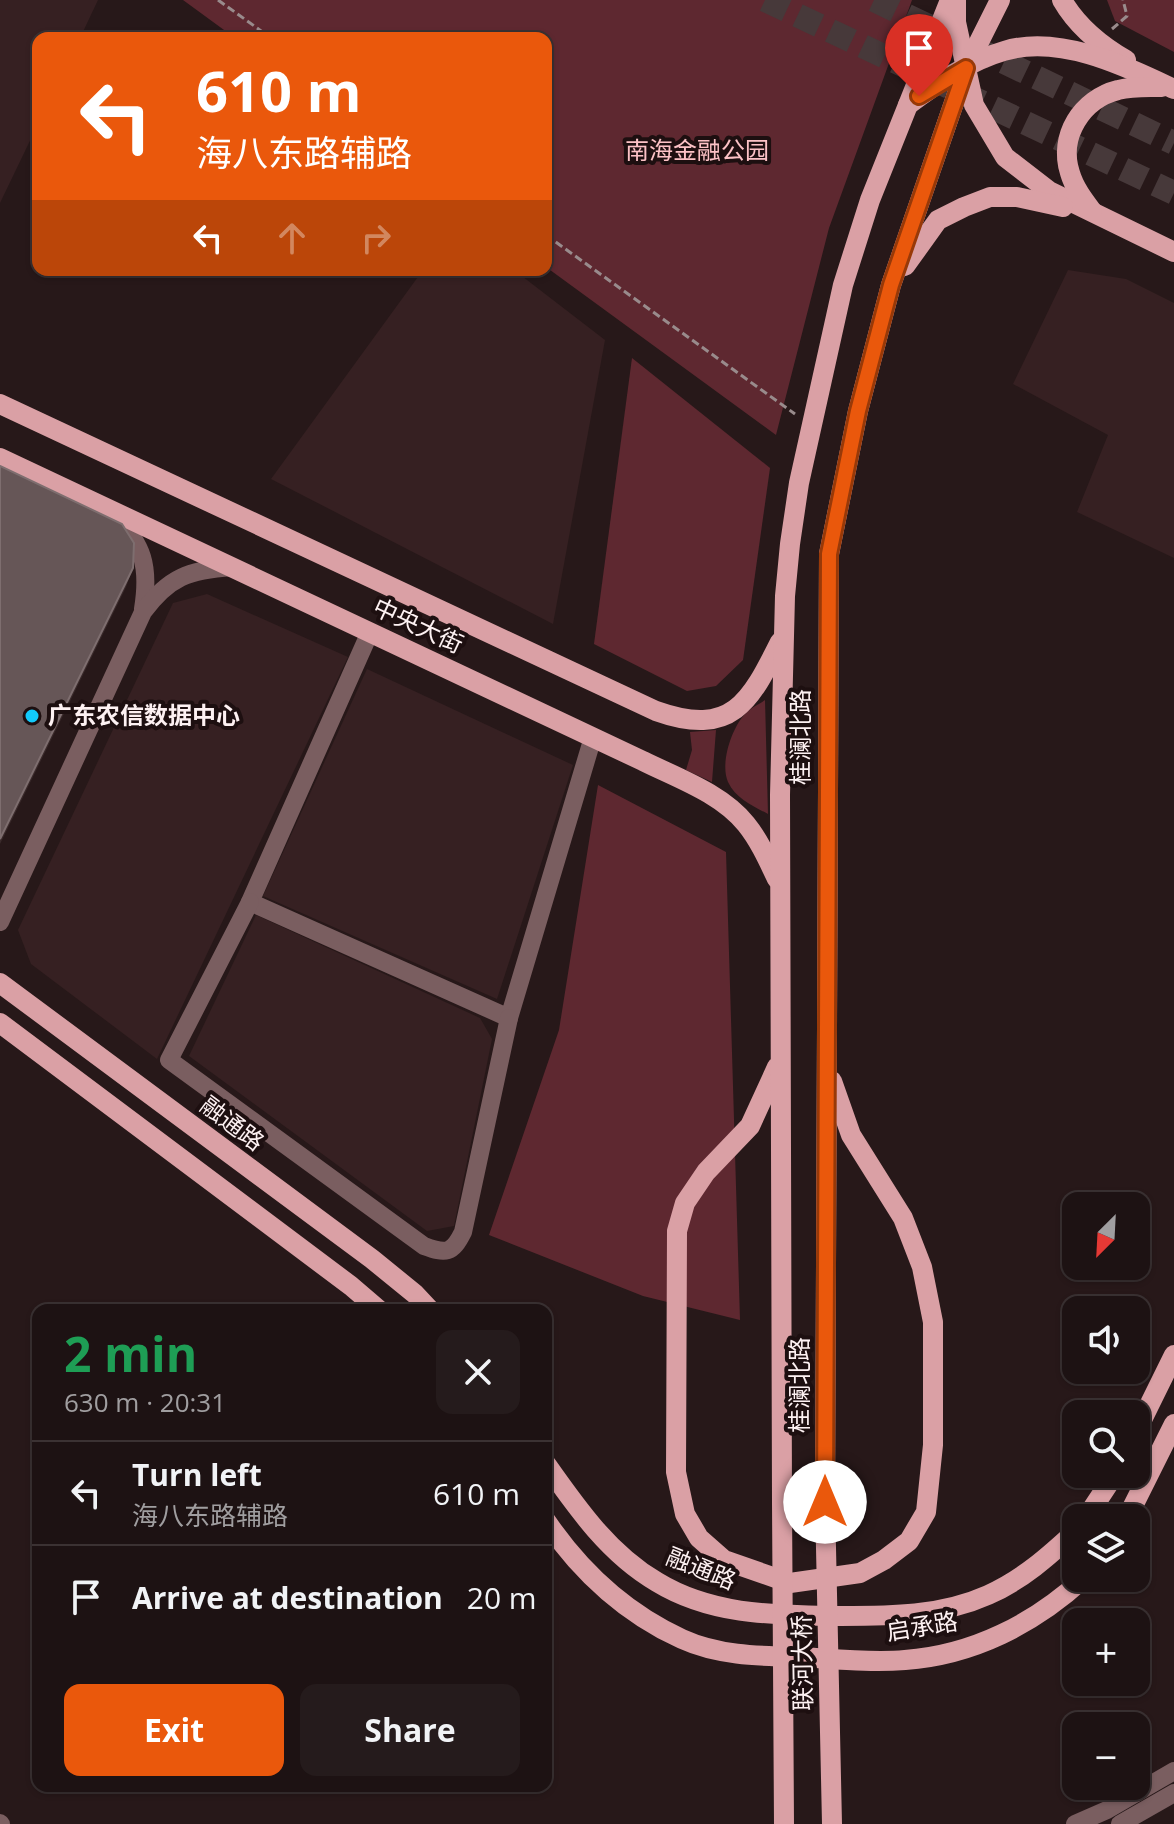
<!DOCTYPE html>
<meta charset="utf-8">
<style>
body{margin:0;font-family:"Open Sans","Noto Sans SC",sans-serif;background:#251b1c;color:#f1f3f6;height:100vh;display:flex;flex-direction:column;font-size:30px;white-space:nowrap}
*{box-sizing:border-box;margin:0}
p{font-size:26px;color:#a09ea0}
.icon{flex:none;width:44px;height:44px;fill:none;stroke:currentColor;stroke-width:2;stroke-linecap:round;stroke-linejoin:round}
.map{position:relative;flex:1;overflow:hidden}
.sheet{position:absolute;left:32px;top:1304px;width:520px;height:488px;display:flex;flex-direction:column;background:#1d1213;border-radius:16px;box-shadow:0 2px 6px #0004,0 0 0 2px #3b3233}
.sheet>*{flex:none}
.guide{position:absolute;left:32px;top:32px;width:520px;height:244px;border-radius:16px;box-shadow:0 2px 6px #0004,0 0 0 2px #3b3233;background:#ea580c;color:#fff;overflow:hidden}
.needle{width:52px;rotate:204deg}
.tools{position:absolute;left:1062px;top:1192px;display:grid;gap:16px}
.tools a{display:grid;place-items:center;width:88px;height:88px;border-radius:16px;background:#1d1213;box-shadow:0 2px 6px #0004,0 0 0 2px #3b3233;font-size:40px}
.pin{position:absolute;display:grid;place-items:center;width:68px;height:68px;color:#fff;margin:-82px -34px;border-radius:50% 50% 50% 0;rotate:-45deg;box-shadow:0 0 8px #0007}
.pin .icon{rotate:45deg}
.me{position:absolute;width:88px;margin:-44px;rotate:0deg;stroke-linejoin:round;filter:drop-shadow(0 0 6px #0008)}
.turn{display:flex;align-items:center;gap:28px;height:168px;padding:0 32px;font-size:36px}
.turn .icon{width:104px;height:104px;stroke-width:2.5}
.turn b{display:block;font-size:56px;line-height:68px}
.lanes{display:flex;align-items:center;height:76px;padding:0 32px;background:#0003;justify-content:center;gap:40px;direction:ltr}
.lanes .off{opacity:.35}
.round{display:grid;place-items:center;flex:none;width:84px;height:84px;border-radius:16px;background:#251b1c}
.summary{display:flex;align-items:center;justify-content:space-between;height:136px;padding:0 32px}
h1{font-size:48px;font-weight:700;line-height:60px;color:#1e9e55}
.button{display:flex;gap:16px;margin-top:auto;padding:16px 32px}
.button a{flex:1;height:92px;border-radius:16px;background:#ea580c;color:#fff;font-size:32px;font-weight:700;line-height:92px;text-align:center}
.button a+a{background:#251b1c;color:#f1f3f6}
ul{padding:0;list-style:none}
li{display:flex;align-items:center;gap:24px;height:104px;padding:0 32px;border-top:2px solid #3b3233}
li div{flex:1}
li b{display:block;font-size:30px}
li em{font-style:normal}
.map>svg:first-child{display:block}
</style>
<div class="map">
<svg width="1174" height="1824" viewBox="0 0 1174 1824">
<rect width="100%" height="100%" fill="#271819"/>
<g fill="#362022">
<path d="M0,0H98L80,38H38V124L0,203Z"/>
<path d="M423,270H514L605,340L553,624L271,479Z"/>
<path d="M1068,270L1126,279L1174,303V558L1077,512L1108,435L1013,384Z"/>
<path d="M207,594L348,657L157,1059L31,964L18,930L173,603Z"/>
<path d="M367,669L573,765L497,999L263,896Z"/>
<path d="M256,915L480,1018L492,1039L454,1226L427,1231L189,1056Z"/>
</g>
<g fill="#5e2830">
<path d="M183,0H912L829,228L776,435L546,267V38H235Z"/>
<path d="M1107,0H1174V52L1115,21Z"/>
<path d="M632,358L770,468L743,660L716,686L687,691L594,644Z"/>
<path d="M765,700L768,814C753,806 736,799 728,782C720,764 731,730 744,715C750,708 758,705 765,700Z"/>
<path d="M716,730L712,782L686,770L692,750L690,732Z"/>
<path d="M598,785L726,852L740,1320L643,1296L489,1235L559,1030Z"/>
</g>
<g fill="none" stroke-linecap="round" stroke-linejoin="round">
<g stroke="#47393a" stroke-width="24" stroke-dasharray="24 12" stroke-linecap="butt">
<path d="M765,0L1174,193"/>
<path d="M874,0L1174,143"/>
</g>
<g stroke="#998b8c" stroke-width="3" stroke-dasharray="8 4" stroke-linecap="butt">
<path d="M218,0L271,38"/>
<path d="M1112,29L1127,16L1123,0"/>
<path d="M546,235L795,414"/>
</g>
<g stroke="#7a5e60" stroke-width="18">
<path d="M114,513C143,546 150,565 143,609"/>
<path d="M370,632L250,902L509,1018L593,737"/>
<path d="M250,902L169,1060L424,1246C446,1254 452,1254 463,1232L509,1018"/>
<path d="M0,922L143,612C169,577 189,570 232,567"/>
<path d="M0,1823L1,1824"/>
<path d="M1075,1824L1107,1810L1174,1771"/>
<path d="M1120,1824L1174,1793"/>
</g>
<g stroke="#daa0a5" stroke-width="20">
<path d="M956,0V22L974,105L1005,157L1049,191L1174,252"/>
<path d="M1062,0C1077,26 1100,45 1126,60"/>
<path d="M908,105C936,84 969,61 1004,51C1059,34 1125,66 1174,89"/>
<path d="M1092,211C1083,199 1074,187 1070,173C1058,136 1082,99 1118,90C1132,86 1148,87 1162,87"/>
<path d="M905,266L938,220L964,207L990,197H1017L1063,207"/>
<path d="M0,404L656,711C732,738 750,702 780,642"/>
<path d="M0,458L643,761C677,778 721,793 746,824C759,840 768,860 777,879"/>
<path d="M0,983L372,1259L415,1294L430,1310"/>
<path d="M0,1023L351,1286L379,1310"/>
<path d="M777,1067L750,1126L706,1172L685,1203L677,1231L676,1472L685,1514L699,1538L724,1560L790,1583L860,1573L884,1560L909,1541L926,1512L933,1445V1322L922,1267L903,1218L851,1135L832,1081"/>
<path d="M1136,1432L1174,1355"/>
<path d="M546,1464C577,1508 609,1554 657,1582C711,1615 773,1615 833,1616C886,1616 939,1617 988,1595C1022,1580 1049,1556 1076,1531"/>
<path d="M782,1502L780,795L785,596L790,544L799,483L843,285L870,200L950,0"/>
<path d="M825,1502L829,554L858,411L891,285L966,68L1000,0"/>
<path d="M1086,1518L1115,1474"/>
<path d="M1127,1518L1174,1424"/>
<path d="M546,1521C581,1572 625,1613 682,1639C719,1656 761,1656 801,1657C835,1659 871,1663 905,1660C973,1655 1034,1624 1084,1578"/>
</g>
<g stroke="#daa0a5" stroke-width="20">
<path d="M782,1502L784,1824"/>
<path d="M825,1502L832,1824"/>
</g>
</g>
<path fill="#3a2a2b" d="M133,568L126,587L0,844V839Z"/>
<path fill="#665657" stroke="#7e6e6f" stroke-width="2" d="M0,466L122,524L134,543L133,568L0,839Z"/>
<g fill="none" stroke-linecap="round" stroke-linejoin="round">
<defs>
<path id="route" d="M825,1502L829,554L858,411L891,285L966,68L919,96"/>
</defs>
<use href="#route" stroke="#983908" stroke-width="20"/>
<use href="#route" stroke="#ea580c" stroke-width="14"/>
</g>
<circle fill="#12cafb" stroke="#1d0f10" stroke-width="3" cx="32" cy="716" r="8"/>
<g text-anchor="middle" stroke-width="8" stroke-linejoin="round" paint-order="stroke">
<g font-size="24" fill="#fcc2c6" stroke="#1d0f10">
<text x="697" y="159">南海金融公园</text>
</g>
<g font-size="24" fill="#fdf1f2" stroke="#1d0f10">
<text transform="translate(418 626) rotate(25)" y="8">中央大街</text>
<text transform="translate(801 737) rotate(-90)" y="8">桂澜北路</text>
<text transform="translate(232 1124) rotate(37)" y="8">融通路</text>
<text transform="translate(800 1385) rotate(-90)" y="8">桂澜北路</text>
<text transform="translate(701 1569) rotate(22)" y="8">融通路</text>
<text transform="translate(922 1627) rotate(-9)" y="8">启承路</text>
<text transform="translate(803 1663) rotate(-91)" y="8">联河大桥</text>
</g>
<g font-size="24" font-weight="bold" fill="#fdf1f2" stroke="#1d0f10" text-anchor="start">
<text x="48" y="724">广东农信数据中心</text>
</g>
</g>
</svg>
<div class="tools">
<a><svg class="needle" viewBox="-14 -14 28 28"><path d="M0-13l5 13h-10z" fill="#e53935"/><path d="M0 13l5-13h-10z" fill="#a09ea0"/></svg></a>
<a><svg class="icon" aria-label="sound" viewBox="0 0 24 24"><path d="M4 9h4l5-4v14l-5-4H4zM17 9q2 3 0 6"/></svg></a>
<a><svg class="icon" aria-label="search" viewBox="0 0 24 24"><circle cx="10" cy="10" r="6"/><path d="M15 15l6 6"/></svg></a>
<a><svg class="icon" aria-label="layers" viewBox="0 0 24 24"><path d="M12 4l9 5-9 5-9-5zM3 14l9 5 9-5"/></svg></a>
<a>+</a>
<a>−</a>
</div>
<div class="pin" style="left:919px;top:96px;background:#d93025"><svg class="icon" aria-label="arrive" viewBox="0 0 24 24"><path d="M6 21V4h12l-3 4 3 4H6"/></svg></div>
<svg class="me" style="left:825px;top:1502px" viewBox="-20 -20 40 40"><circle r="19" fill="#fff"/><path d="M0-13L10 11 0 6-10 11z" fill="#ea580c"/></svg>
<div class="guide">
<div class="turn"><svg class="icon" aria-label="left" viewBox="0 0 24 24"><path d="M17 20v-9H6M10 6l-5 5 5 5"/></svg><div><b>610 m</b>海八东路辅路</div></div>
<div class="lanes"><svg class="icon" aria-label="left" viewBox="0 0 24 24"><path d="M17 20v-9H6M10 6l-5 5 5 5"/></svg><svg class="icon off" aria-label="ahead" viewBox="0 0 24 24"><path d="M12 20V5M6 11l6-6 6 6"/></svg><svg class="icon off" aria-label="right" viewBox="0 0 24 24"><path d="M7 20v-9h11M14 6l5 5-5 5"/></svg></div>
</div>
<section class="sheet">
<div class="summary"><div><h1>2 min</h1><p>630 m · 20:31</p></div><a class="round"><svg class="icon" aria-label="close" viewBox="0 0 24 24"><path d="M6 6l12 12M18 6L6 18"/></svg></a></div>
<ul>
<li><svg class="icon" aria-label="left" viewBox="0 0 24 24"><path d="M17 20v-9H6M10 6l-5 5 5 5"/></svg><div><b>Turn left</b><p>海八东路辅路</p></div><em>610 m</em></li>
<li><svg class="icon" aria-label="arrive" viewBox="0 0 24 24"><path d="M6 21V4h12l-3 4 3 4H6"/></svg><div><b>Arrive at destination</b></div><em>20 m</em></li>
</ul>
<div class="button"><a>Exit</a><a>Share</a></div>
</section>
</div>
